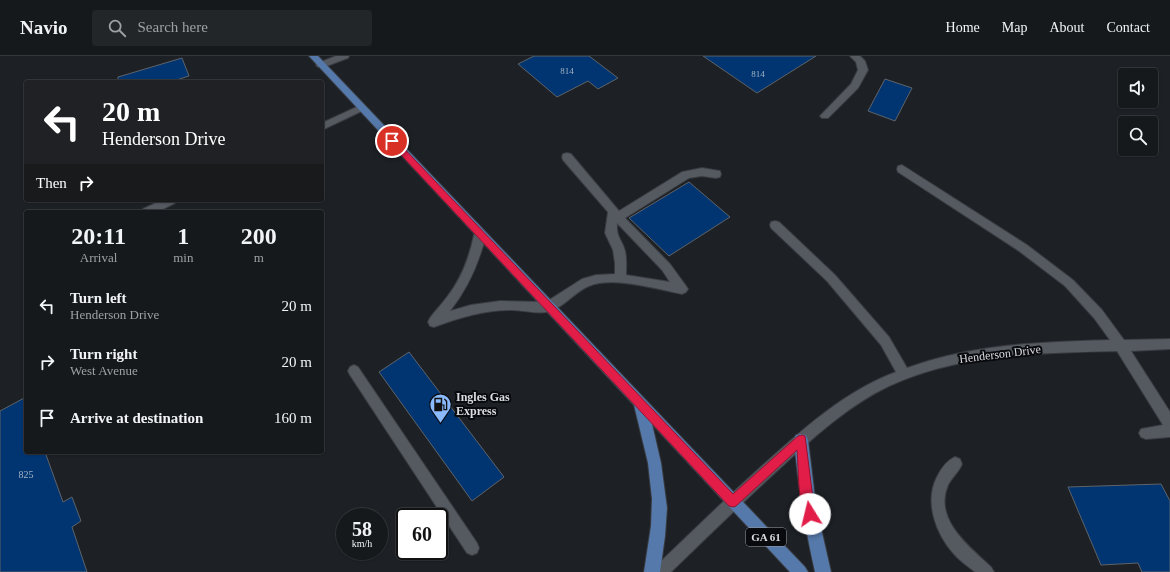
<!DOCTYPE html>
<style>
body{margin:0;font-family:"Times New Roman",serif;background:#232629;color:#f1f3f6;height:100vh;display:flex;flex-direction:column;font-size:15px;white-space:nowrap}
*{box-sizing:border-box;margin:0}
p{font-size:13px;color:#9ea0a3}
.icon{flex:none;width:22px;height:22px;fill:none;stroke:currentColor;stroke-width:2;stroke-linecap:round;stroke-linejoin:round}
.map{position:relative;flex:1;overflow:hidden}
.panel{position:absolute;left:24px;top:154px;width:300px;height:244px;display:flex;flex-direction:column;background:#16191c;border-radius:4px;box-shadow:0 1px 3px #0004,0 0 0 1px #35383b}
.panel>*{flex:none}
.guide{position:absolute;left:24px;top:24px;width:300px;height:122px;border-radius:4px;box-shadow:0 1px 3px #0004,0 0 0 1px #35383b;background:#202124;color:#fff;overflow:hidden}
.fabs{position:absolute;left:1118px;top:12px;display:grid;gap:8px}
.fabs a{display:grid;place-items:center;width:40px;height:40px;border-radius:4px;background:#16191c;box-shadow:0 1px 3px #0004,0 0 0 1px #35383b;font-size:20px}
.speed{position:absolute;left:336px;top:452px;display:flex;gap:8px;font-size:20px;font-weight:700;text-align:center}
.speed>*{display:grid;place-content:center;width:52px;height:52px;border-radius:50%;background:#16191c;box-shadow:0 1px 3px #0004,0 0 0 1px #35383b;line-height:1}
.speed small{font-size:10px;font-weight:400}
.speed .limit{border:2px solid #111;border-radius:6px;background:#fff;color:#111}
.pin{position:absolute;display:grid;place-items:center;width:34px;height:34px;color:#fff;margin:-17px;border:2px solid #fff;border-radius:50%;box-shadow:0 1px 4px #0007}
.me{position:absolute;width:44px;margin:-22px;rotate:351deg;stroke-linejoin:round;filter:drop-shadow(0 0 3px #0008)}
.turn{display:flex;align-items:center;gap:14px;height:84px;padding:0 12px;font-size:18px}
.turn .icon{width:52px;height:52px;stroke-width:2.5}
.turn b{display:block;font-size:28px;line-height:34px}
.then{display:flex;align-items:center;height:38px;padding:0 12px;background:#0003;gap:8px;font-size:15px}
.eta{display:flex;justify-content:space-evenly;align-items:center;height:68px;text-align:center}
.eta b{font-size:24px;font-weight:600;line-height:28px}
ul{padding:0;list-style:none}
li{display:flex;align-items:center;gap:12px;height:56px;padding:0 12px}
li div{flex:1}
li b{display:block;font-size:15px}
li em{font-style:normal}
header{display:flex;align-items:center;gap:24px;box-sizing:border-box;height:56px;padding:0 20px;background:#16191c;border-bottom:1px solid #35383b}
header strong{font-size:19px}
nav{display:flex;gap:22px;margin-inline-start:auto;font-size:14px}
.search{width:280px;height:36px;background:#232629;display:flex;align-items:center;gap:10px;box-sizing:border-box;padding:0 14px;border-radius:4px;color:#9ea0a3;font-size:15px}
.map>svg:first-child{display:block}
</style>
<header>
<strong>Navio</strong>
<div class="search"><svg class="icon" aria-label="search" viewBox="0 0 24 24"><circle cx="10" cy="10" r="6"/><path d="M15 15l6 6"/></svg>Search here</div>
<nav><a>Home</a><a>Map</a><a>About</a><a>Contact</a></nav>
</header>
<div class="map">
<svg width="1170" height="516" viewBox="0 0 1170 516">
<rect width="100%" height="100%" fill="#1d2126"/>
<g fill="#013571" stroke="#5e6369">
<path d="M534,0H589L618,22L598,33L588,25L557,41L518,8Z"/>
<path d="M703,0H816L757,37Z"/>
<path d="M182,2L189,20L170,26H118V21Z"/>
<path d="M885,23L912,32L895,65L868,55Z"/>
<path d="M689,126L730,161L669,200L629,162Z"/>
<path d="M409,296L504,421L472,445L379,316Z"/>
<path d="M26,341V396H45L63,446L72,441L81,465L72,471L87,516H0V355Z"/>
<path d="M1161,428L1170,445V516H1142L1138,507L1101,509L1068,431Z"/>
</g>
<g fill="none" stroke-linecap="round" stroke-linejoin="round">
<defs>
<g id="minor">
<path d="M336,0H349L348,2L324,11H318L316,9L318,7Z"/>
<path d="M850,0H860L865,5L868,14L858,32L828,62H822L820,60L822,58L851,28L858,14L856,6Z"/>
<path d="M361,49L366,52L364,54L322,74V67Z"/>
<path d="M567,97L571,98L619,155L682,116L702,112L720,115L721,118L720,121L716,122L702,120L689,122L625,162L670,208L686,230L688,233L686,236L682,238C656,233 613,220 589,230C574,236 564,252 547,256C536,258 523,254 511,254C484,254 459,262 434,271L430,270L428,266L430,262C435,255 442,248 447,241C462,222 469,202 474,179L476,176L480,175L484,176L486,179C479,207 468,232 450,255L471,249L500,245L546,246L582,223L596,219L615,218V207L613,194L605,177L608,156L563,104L562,101L563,98ZM617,167L662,214L670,226L626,219C626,211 627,203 625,195C622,183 616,182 617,167Z"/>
<path d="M902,109L1027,189L1073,224L1102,254L1124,284L1170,283V293L1131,295L1170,356V381L1146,383L1141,381L1139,377L1141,373L1163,369L1117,295C1041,297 960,297 889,330C847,350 812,383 778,414C742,447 706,482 671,516H652L655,511C691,477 726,442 763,409C803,373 845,335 896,316L881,289L827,225L771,172L770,169L771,166L775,165L779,166L835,219L889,281L907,312C972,288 1041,286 1110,284L1094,262L1065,230L1019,195L898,116L897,113L898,110Z"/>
<path d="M162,144H176L175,147L157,156H142L143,153Z"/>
<path d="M354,309L358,311L477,487L479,492L477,497L472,499L467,497L350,319L348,315L350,311Z"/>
<path d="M955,401L960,403L962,408C959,416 952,421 948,429C933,464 970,491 991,511L994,516H975C968,510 960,505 954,498C936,478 924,446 937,421C941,413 946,405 955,401Z"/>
</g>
<g id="major">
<path d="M309,0H318L805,511L808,516H790L652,368L661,407L667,452L665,480L660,516H644L651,470L652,443L648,407L634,349Z"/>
<path d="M801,378L806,379L808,384L816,450L831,516H815C805,472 798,429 794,384L796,379Z"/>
</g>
</defs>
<use href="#minor" stroke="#393c41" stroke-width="2"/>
<use href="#major" stroke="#393c41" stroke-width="2"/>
<use href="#minor" fill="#555960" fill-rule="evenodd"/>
<use href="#major" fill="#5679ab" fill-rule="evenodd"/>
</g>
<path fill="#e11d48" stroke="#92132f" d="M392,82L395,83L733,438L798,380L802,379L805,380L815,458L813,462L810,464L806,462C797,442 799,416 797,394L736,450L733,451L729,450L390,87V83Z"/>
<defs>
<symbol id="fuel-pin" viewBox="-11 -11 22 30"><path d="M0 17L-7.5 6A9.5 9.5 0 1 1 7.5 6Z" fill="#8abafc" stroke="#090a0d"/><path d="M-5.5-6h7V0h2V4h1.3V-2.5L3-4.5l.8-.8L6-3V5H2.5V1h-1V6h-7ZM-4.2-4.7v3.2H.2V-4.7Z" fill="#111"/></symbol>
</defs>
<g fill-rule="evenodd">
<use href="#fuel-pin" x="428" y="336" width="25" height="34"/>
</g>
<g text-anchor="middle" stroke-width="4" stroke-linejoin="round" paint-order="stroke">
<g font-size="9" fill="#a3b2c4">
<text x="567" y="18">814</text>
<text x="758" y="21">814</text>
</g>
<g font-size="10" fill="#a3b2c4">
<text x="26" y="422">825</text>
</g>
<rect fill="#090a0d" stroke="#9b9da1" stroke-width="1" x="746" y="472" width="40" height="18" rx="3"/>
<g font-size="11" font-weight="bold" fill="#d9dce0">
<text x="766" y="485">GA 61</text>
</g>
<g font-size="12" fill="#d9dce0" stroke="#090a0d">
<text transform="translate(1000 298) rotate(-7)" y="4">Henderson Drive</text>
</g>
<g font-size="12" font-weight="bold" fill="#d9dce0" stroke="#090a0d" text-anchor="start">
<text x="456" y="345">Ingles Gas<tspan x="456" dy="14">Express</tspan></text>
</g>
</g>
</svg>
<div class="fabs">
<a><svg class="icon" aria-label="sound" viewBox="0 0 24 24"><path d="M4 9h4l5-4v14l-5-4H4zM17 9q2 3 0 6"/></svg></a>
<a><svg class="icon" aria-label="search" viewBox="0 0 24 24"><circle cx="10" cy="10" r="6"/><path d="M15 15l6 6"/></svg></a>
</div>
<div class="speed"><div>58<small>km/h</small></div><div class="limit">60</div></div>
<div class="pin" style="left:392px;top:85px;background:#d93025"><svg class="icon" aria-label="arrive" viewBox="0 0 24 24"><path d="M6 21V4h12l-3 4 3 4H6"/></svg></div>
<svg class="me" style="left:810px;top:458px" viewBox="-20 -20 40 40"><circle r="19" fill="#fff"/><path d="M0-13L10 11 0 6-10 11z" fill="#e11d48"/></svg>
<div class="guide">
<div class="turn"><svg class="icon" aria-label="left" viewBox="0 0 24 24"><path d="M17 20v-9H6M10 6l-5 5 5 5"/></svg><div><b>20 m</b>Henderson Drive</div></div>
<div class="then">Then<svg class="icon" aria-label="right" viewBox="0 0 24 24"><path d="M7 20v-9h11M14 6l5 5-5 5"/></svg></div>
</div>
<section class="panel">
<div class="eta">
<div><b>20:11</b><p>Arrival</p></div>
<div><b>1</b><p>min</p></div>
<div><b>200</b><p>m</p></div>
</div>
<ul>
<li><svg class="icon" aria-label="left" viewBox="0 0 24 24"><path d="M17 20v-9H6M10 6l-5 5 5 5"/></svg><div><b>Turn left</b><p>Henderson Drive</p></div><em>20 m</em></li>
<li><svg class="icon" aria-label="right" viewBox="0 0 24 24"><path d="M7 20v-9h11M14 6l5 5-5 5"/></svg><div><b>Turn right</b><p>West Avenue</p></div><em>20 m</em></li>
<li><svg class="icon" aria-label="arrive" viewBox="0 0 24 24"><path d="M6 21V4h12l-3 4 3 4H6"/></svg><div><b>Arrive at destination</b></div><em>160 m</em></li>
</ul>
</section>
</div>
